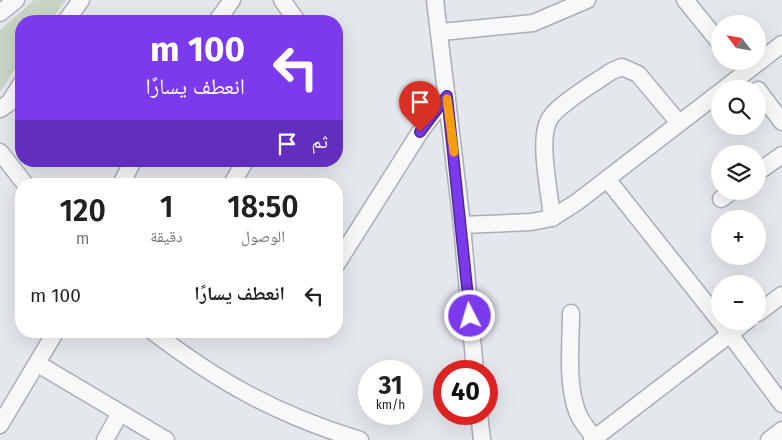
<!DOCTYPE html>
<html lang="ar">
<meta charset="utf-8">
<style>
body{margin:0;font-family:"Fira Sans","Noto Naskh Arabic",sans-serif;background:#f2f2f2;color:#202124;direction:rtl;height:100vh;display:flex;flex-direction:column;font-size:19px;white-space:nowrap}
*{box-sizing:border-box;margin:0}
p{font-size:16px;color:#757577}
.icon{flex:none;width:28px;height:28px;fill:none;stroke:currentColor;stroke-width:2;stroke-linecap:round;stroke-linejoin:round}
.map{position:relative;flex:1;overflow:hidden;direction:ltr}
.side{position:absolute;left:15px;top:178px;width:328px;height:160px;display:flex;flex-direction:column;background:#fff;border-radius:20px;box-shadow:0 5px 20px #0002;direction:rtl}
.side>*{flex:none}
.top-card{position:absolute;left:15px;top:15px;width:328px;height:152px;border-radius:20px;box-shadow:0 5px 20px #0002;direction:rtl;background:#7c3aed;color:#fff;overflow:hidden}
.needle{width:32px;rotate:301deg}
.fabs{position:absolute;left:711px;top:15px;display:grid;gap:10px}
.fabs a{display:grid;place-items:center;width:55px;height:55px;border-radius:50%;background:#fff;box-shadow:0 5px 20px #0002;font-size:25px}
.speed{position:absolute;left:358px;top:360px;display:flex;gap:10px;font-size:25px;font-weight:700;text-align:center}
.speed>*{display:grid;place-content:center;width:65px;height:65px;border-radius:50%;background:#fff;box-shadow:0 5px 20px #0002;line-height:1}
.speed small{font-size:12px;font-weight:400}
.speed .limit{border:8px solid #d22;background:#fff;color:#111}
.pin{position:absolute;display:grid;place-items:center;width:42px;height:42px;color:#fff;margin:-51px -21px;border-radius:50% 50% 50% 0;rotate:-45deg;box-shadow:0 0 5px #0007}
.pin .icon{rotate:45deg}
.me{position:absolute;width:55px;margin:-28px;rotate:355deg;stroke-linejoin:round;filter:drop-shadow(0 0 4px #0008)}
.turn{display:flex;align-items:center;gap:18px;height:105px;padding:0 15px;font-size:22px}
.turn .icon{width:65px;height:65px;stroke-width:2.5}
.turn b{display:block;font-size:35px;line-height:42px}
.then{display:flex;align-items:center;height:48px;padding:0 15px;background:#0003;gap:10px;font-size:19px}
.eta{display:flex;justify-content:space-evenly;align-items:center;height:85px;text-align:center}
.eta b{font-size:30px;font-weight:600;line-height:35px}
ul{padding:0;list-style:none}
li{display:flex;align-items:center;gap:15px;height:65px;padding:0 15px}
li div{flex:1}
li b{display:block;font-size:19px}
li em{font-style:normal}
.map>svg:first-child{display:block}
</style>
<div class="map">
<svg width="782" height="440" viewBox="0 0 782 440">
<rect width="100%" height="100%" fill="#e4e7ec"/>
<path fill="#c9d6c5" d="M34,0H66L50,21H21V60L0,92V30Z"/>
<g fill="none" stroke-linecap="round" stroke-linejoin="round">
<defs>
<g id="minor">
<path d="M282,0L297,21"/>
<path d="M435,0L462,225L475,371"/>
<path d="M685,0L720,43"/>
<path d="M0,13L16,0"/>
<path d="M66,21L81,0"/>
<path d="M217,21L232,0"/>
<path d="M441,32L533,23L587,0"/>
<path d="M724,89L782,44"/>
<path d="M758,90L782,122"/>
<path d="M0,109L9,103L21,84"/>
<path d="M0,152L25,184"/>
<path d="M758,172L782,155"/>
<path d="M607,179L720,321"/>
<path d="M121,184L133,161"/>
<path d="M232,184L245,161"/>
<path d="M721,199L732,191"/>
<path d="M552,218C550,193 537,138 550,118C560,103 596,82 612,71L622,67L638,74L679,123"/>
<path d="M462,225L531,222L552,218L577,202L720,92"/>
<path d="M336,265L420,132L447,96"/>
<path d="M571,313C571,345 566,384 578,414C582,423 590,432 596,440"/>
<path d="M758,313L782,295"/>
<path d="M723,325L782,404"/>
<path d="M152,331C220,383 278,415 360,440"/>
<path d="M38,364L166,440"/>
<path d="M479,414L482,440"/>
<path d="M0,425L56,331"/>
<path d="M105,440L120,413"/>
<path d="M592,440L747,321"/>
<path d="M769,440L782,430"/>
</g>
</defs>
<use href="#minor" stroke="#a9aeb7" stroke-width="19"/>
<use href="#minor" stroke="#f7f8fa" stroke-width="16"/>
</g>
<g fill="none" stroke-linecap="round" stroke-linejoin="round">
<defs>
<path id="route" d="M420,132L447,96L470,316"/>
</defs>
<use href="#route" stroke="#51269a" stroke-width="12"/>
<use href="#route" stroke="#7c3aed" stroke-width="9"/>
<path stroke="#f59e0b" stroke-width="9" d="M447,99L454,152"/>
</g>
</svg>
<div class="fabs">
<a><svg class="needle" viewBox="-14 -14 28 28"><path d="M0-13l5 13h-10z" fill="#e53935"/><path d="M0 13l5-13h-10z" fill="#757577"/></svg></a>
<a><svg class="icon" aria-label="search" viewBox="0 0 24 24"><circle cx="10" cy="10" r="6"/><path d="M15 15l6 6"/></svg></a>
<a><svg class="icon" aria-label="layers" viewBox="0 0 24 24"><path d="M12 4l9 5-9 5-9-5zM3 14l9 5 9-5"/></svg></a>
<a>+</a>
<a>−</a>
</div>
<div class="speed"><div>31<small>km/h</small></div><div class="limit">40</div></div>
<div class="pin" style="left:420px;top:132px;background:#d93025"><svg class="icon" aria-label="arrive" viewBox="0 0 24 24"><path d="M6 21V4h12l-3 4 3 4H6"/></svg></div>
<svg class="me" style="left:470px;top:316px" viewBox="-20 -20 40 40"><circle r="17" fill="#7c3aed" stroke="#fff" stroke-width="3"/><path d="M0-11L8 9 0 5-8 9z" fill="#fff"/></svg>
<div class="top-card">
<div class="turn"><svg class="icon" aria-label="left" viewBox="0 0 24 24"><path d="M17 20v-9H6M10 6l-5 5 5 5"/></svg><div><b>100 m</b>انعطف يسارًا</div></div>
<div class="then">ثم<svg class="icon" aria-label="arrive" viewBox="0 0 24 24"><path d="M6 21V4h12l-3 4 3 4H6"/></svg></div>
</div>
<section class="side">
<div class="eta">
<div><b>18:50</b><p>الوصول</p></div>
<div><b>1</b><p>دقيقة</p></div>
<div><b>120</b><p>m</p></div>
</div>
<ul>
<li><svg class="icon" aria-label="left" viewBox="0 0 24 24"><path d="M17 20v-9H6M10 6l-5 5 5 5"/></svg><div><b>انعطف يسارًا</b></div><em>100 m</em></li>
</ul>
</section>
</div>
